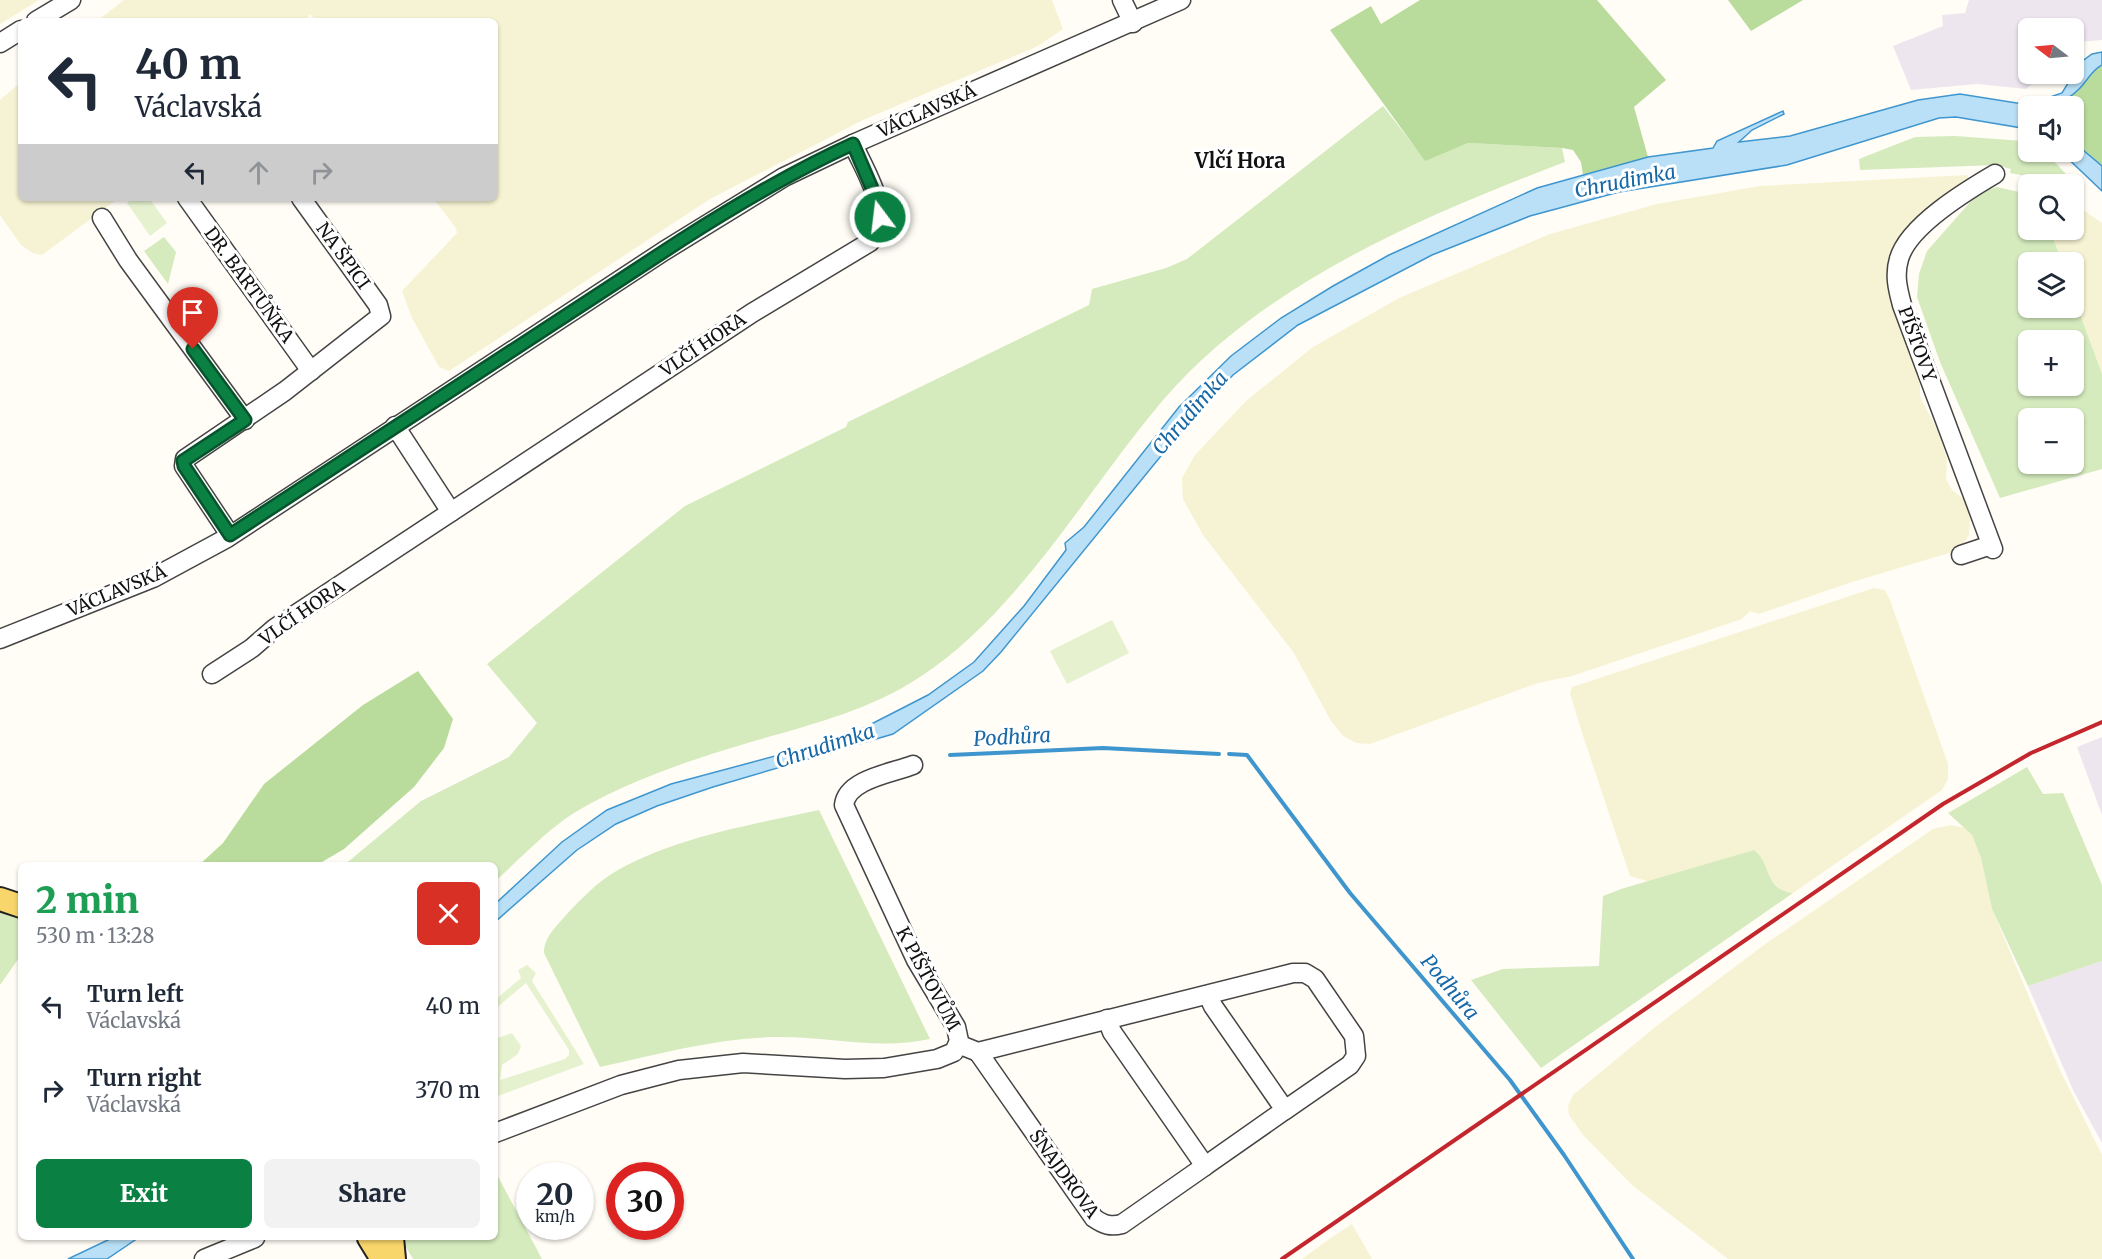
<!DOCTYPE html>
<meta charset="utf-8">
<style>
body{margin:0;font-family:Merriweather,serif;background:#f2f2f3;color:#1f2937;height:100vh;display:flex;flex-direction:column;font-size:22px;white-space:nowrap}
*{box-sizing:border-box;margin:0}
p{font-size:20px;color:#747a83}
.icon{flex:none;width:33px;height:33px;fill:none;stroke:currentColor;stroke-width:2;stroke-linecap:round;stroke-linejoin:round}
.map{position:relative;flex:1;overflow:hidden}
.drawer{position:absolute;left:18px;top:862px;width:480px;height:378px;display:flex;flex-direction:column;background:#fff;border-radius:9px;box-shadow:0 2px 4px #0004}
.drawer>*{flex:none}
.banner{position:absolute;left:18px;top:18px;width:480px;height:183px;border-radius:9px;box-shadow:0 2px 4px #0004;background:#fff;color:#1f2937;overflow:hidden}
.needle{width:39px;rotate:286deg}
.buttons{position:absolute;left:2018px;top:18px;display:grid;gap:12px}
.buttons a{display:grid;place-items:center;width:66px;height:66px;border-radius:9px;background:#fff;box-shadow:0 2px 4px #0004;font-size:30px}
.speed{position:absolute;left:516px;top:1162px;display:flex;gap:12px;font-size:30px;font-weight:700;text-align:center}
.speed>*{display:grid;place-content:center;width:78px;height:78px;border-radius:50%;background:#fff;box-shadow:0 2px 4px #0004;line-height:1}
.speed small{font-size:15px;font-weight:400}
.speed .limit{border:9px solid #d22;background:#fff;color:#111}
.pin{position:absolute;display:grid;place-items:center;width:51px;height:51px;color:#fff;margin:-62px -26px;border-radius:50% 50% 50% 0;rotate:-45deg;box-shadow:0 0 6px #0007}
.pin .icon{rotate:45deg}
.me{position:absolute;width:66px;margin:-33px;rotate:345deg;stroke-linejoin:round;filter:drop-shadow(0 0 4px #0008)}
.turn{display:flex;align-items:center;gap:21px;height:126px;padding:0 18px;font-size:27px}
.turn .icon{width:78px;height:78px;stroke-width:2.5}
.turn b{display:block;font-size:42px;line-height:51px}
.lanes{display:flex;align-items:center;height:57px;padding:0 18px;background:#0003;justify-content:center;gap:30px;direction:ltr}
.lanes .off{opacity:.35}
.round{display:grid;place-items:center;flex:none;width:63px;height:63px;border-radius:9px;background:#f2f2f3}
.summary{display:flex;align-items:center;justify-content:space-between;height:102px;padding:0 18px}
h1{font-size:36px;font-weight:800;line-height:45px;color:#1e9e55}
.action{display:flex;gap:12px;margin-top:auto;padding:12px 18px}
.action a{flex:1;height:69px;border-radius:9px;background:#0b8043;color:#fff;font-size:24px;font-weight:800;line-height:69px;text-align:center}
.action a+a{background:#f2f2f3;color:#1f2937}
ul{padding:0;list-style:none}
li{display:flex;align-items:center;gap:18px;height:84px;padding:0 18px}
li div{flex:1}
li b{display:block;font-size:22px}
li em{font-style:normal}
.map>svg:first-child{display:block}
</style>
<div class="map">
<svg width="2102" height="1259" viewBox="0 0 2102 1259">
<rect width="100%" height="100%" fill="#fffdf5"/>
<g fill="#eee6ef">
<path d="M1969,0H2102V40L2078,42L2073,50V28H2028V74H2044L2026,89L1977,84L1911,90L1893,46L1943,26L1942,15L1965,13Z"/>
<path d="M2102,737V815L2077,747Z"/>
<path d="M2102,961V1143L2074,1092L2028,986Z"/>
</g>
<g fill="#f6f3d4">
<path d="M0,0H39L0,24Z"/>
<path d="M124,0H1052L1063,29L1038,46L863,120L710,199L449,371L439,367L412,318L402,291L457,233L456,228L433,198H495V21H316L310,14L305,21H97Z"/>
<path d="M21,82V198H119L42,255L33,253L21,245L0,215V100Z"/>
<path d="M1968,175L1967,183L1922,217L1890,287L1920,384V397L1938,431L1947,459L1946,479L1952,490L1964,499L1970,514L1969,535L1959,550L1849,583L1759,614L1750,611L1742,619L1572,676L1538,683L1370,744L1356,743L1343,736L1331,721L1294,653L1203,535L1183,499L1182,478L1195,455L1246,401L1313,347L1399,298L1550,234L1657,204L1760,186Z"/>
<path d="M2073,203L2102,223V374L2073,295V262H2062L2050,230H2073Z"/>
<path d="M1874,588L1885,590L1890,600L1948,764V779L1942,790L1793,893L1783,892L1777,886L1767,875L1758,853L1754,850L1650,882L1630,876L1583,736L1570,693L1572,687Z"/>
<path d="M1951,825L1965,828L1972,835L1981,858L1992,909L2059,1068L2102,1155V1259H1728L1632,1185L1583,1135L1569,1115L1568,1106L1573,1095L1659,1024L1768,942L1933,829Z"/>
<path d="M1352,1224L1372,1259H1302L1328,1240Z"/>
</g>
<g fill="#d5ebbd" fill-rule="evenodd">
<path d="M1383,106L1425,160L1468,143L1562,148L1565,162C1424,216 1265,282 1164,399C1087,489 1020,612 920,677C865,713 804,726 741,745C686,761 612,787 565,819C540,837 518,861 495,881V866H343L421,801L509,757L537,723L487,664L685,506L846,427L848,422L1089,305L1092,289L1166,268L1187,259Z"/>
<path d="M1955,136L2023,141L2028,144V152C2049,152 2059,166 2072,181L2070,184L2010,173L2011,169L1996,165L1860,170L1859,159L1915,137Z"/>
<path d="M1997,187L2028,194V230H2050L2062,262H2028V308H2073V295L2102,374V469L2000,498L1940,362L1917,297L1919,274L1927,251L1979,192ZM2028,340H2073V386H2028ZM2028,418H2073V464H2028Z"/>
<path d="M164,237L176,252L168,284L144,251Z"/>
<path d="M2027,767L2043,794L2063,793L2102,885V961L2028,986L1992,909L1981,858L1972,835L1948,813Z"/>
<path d="M819,810L930,1039C880,1050 831,1037 780,1037C719,1037 659,1054 600,1067L544,953C544,937 556,927 566,915C581,899 598,881 618,870C679,836 751,825 819,810Z"/>
<path d="M1754,850C1771,862 1764,890 1793,893L1541,1068L1471,980L1503,969L1599,966L1603,896L1621,889Z"/>
<path d="M0,911L21,918V955L0,985Z"/>
<path d="M495,1171L542,1259H413L403,1242L397,1238H495Z"/>
</g>
<g fill="#b9dc9c">
<path d="M1420,0H1597L1666,80L1634,107L1648,157L1583,175L1581,162L1573,150L1562,148L1468,143L1425,161L1330,30L1371,6L1381,24Z"/>
<path d="M1728,0H1803L1751,31Z"/>
<path d="M2102,65V166C2074,142 2073,144 2073,106H2049C2057,100 2069,98 2078,90C2087,81 2091,71 2102,65Z"/>
<path d="M418,671L453,719L444,748L414,787L344,849L317,865H199L223,843L264,784L363,705Z"/>
</g>
<g fill="#e6f2cf">
<path d="M134,198H149L167,223L150,236L127,203Z"/>
<path d="M1112,620L1129,653L1067,684L1050,651Z"/>
<path d="M527,965L536,973L532,981L584,1064L495,1097V1039L512,1033L521,1046L518,1054L502,1065L500,1080L565,1059L569,1055V1050L526,983L495,1009V1000L521,978L518,970Z"/>
</g>
<g fill="#b9e0f7" stroke="#3f96cf" stroke-width="1.5">
<path d="M2102,52V65C2091,71 2088,80 2079,89C2065,104 2047,106 2028,106V129L1956,117L1939,118L1787,165L1619,192L1530,216L1432,255L1298,325L1233,375L1187,424L1001,652L983,671L893,734L713,787L657,806L616,824L577,850L495,922V904L562,842L607,810L671,784L846,737L928,695L974,662L1024,606L1066,550L1065,543L1084,527L1179,407L1231,356L1281,318L1333,286L1389,255L1537,188L1648,157L1713,148L1717,141L1783,111L1784,114L1752,130L1739,142L1790,136L1918,100L1960,94L2023,104L2033,103L2062,93L2081,62L2092,54Z"/>
<path d="M2073,137L2077,145L2102,166V191L2061,152H2073Z"/>
<path d="M112,1238H138L107,1259H68Z"/>
</g>
<g fill="none" stroke-linecap="round" stroke-linejoin="round">
<g stroke="#3f96cf" stroke-width="4">
<path d="M1229,754L1247,755L1350,893L1510,1080L1564,1155L1633,1259"/>
<path d="M950,755L1103,748L1219,754"/>
</g>
<defs>
<g id="minor">
<path d="M1122,0L1133,23"/>
<path d="M36,21L71,0"/>
<path d="M0,43L21,30"/>
<path d="M187,198L311,371"/>
<path d="M102,218L128,260L245,420"/>
<path d="M395,426L451,512L752,313L870,242C895,215 865,172 853,144"/>
<path d="M230,535L184,466L185,459L285,391L381,316L378,305L301,198"/>
<path d="M1993,549L1902,305C1898,290 1894,275 1899,259C1908,226 1966,191 1995,174"/>
<path d="M1961,555L1991,545"/>
<path d="M0,639L153,578L227,538L664,251L784,177L853,144L1181,0"/>
<path d="M212,674L252,648L275,628L451,512"/>
<path d="M1107,1019L1112,1032L1205,1166L1285,1110L1213,1006L1208,995"/>
<path d="M958,1044L978,1052L1293,973H1305L1315,979L1354,1036L1356,1056L1350,1065L1285,1110"/>
<path d="M978,1052L1094,1218C1104,1225 1111,1227 1122,1224L1205,1166"/>
<path d="M495,1133L621,1085L679,1070L743,1063L845,1069L884,1068L937,1059L954,1052L959,1041L956,1027L916,960L844,805C847,779 893,773 913,765"/>
<path d="M204,1259L255,1238"/>
</g>
<g id="major">
<path d="M0,899L21,906"/>
<path d="M369,1238L382,1259"/>
<path d="M392,1238L394,1259"/>
</g>
</defs>
<use href="#minor" stroke="#444" stroke-width="21"/>
<use href="#major" stroke="#222" stroke-width="26"/>
<use href="#minor" stroke="#fff" stroke-width="18"/>
<use href="#major" stroke="#f9d66b" stroke-width="22"/>
<path stroke="#c4262e" stroke-width="4" d="M1282,1259L1943,804L2031,753L2102,722"/>
</g>
<g fill="none" stroke-linecap="round" stroke-linejoin="round">
<defs>
<path id="route" d="M193,349L245,420L183,461L184,466L230,535L683,239C738,204 793,171 853,144L877,200L880,217"/>
</defs>
<use href="#route" stroke="#07532c" stroke-width="15"/>
<use href="#route" stroke="#0b8043" stroke-width="10"/>
</g>
<g text-anchor="middle" stroke-width="6" stroke-linejoin="round" paint-order="stroke">
<g font-size="18" fill="#111" stroke="#fff">
<text transform="translate(927 111) rotate(-24)" y="6">VÁCLAVSKÁ</text>
<text transform="translate(343 256) rotate(54)" y="6">NA ŠPICI</text>
<text transform="translate(249 285) rotate(54)" y="6">DR. BARTŮŇKA</text>
<text transform="translate(1917 344) rotate(70)" y="6">PÍŠŤOVY</text>
<text transform="translate(703 345) rotate(-34)" y="6">VLČÍ HORA</text>
<text transform="translate(117 591) rotate(-23)" y="6">VÁCLAVSKÁ</text>
<text transform="translate(302 613) rotate(-35)" y="6">VLČÍ HORA</text>
<text transform="translate(928 979) rotate(62)" y="6">K PÍŠŤOVŮM</text>
<text transform="translate(1064 1174) rotate(54)" y="6">ŠNAJDROVA</text>
</g>
<g font-size="20" font-weight="bold" fill="#111" stroke="#fff">
<text x="1240" y="168">Vlčí Hora</text>
</g>
<g font-size="20" font-style="italic" fill="#1768a6" stroke="#fff">
<text transform="translate(1625 181) rotate(-11)" y="7">Chrudimka</text>
<text transform="translate(1190 413) rotate(-49)" y="7">Chrudimka</text>
<text transform="translate(1012 737) rotate(-3)" y="7">Podhůra</text>
<text transform="translate(825 746) rotate(-18)" y="7">Chrudimka</text>
<text transform="translate(1450 987) rotate(50)" y="7">Podhůra</text>
</g>
</g>
</svg>
<div class="buttons">
<a><svg class="needle" viewBox="-14 -14 28 28"><path d="M0-13l5 13h-10z" fill="#e53935"/><path d="M0 13l5-13h-10z" fill="#747a83"/></svg></a>
<a><svg class="icon" aria-label="sound" viewBox="0 0 24 24"><path d="M4 9h4l5-4v14l-5-4H4zM17 9q2 3 0 6"/></svg></a>
<a><svg class="icon" aria-label="search" viewBox="0 0 24 24"><circle cx="10" cy="10" r="6"/><path d="M15 15l6 6"/></svg></a>
<a><svg class="icon" aria-label="layers" viewBox="0 0 24 24"><path d="M12 4l9 5-9 5-9-5zM3 14l9 5 9-5"/></svg></a>
<a>+</a>
<a>−</a>
</div>
<div class="speed"><div>20<small>km/h</small></div><div class="limit">30</div></div>
<div class="pin" style="left:193px;top:349px;background:#d93025"><svg class="icon" aria-label="arrive" viewBox="0 0 24 24"><path d="M6 21V4h12l-3 4 3 4H6"/></svg></div>
<svg class="me" style="left:880px;top:217px" viewBox="-20 -20 40 40"><circle r="17" fill="#0b8043" stroke="#fff" stroke-width="3"/><path d="M0-11L8 9 0 5-8 9z" fill="#fff"/></svg>
<div class="banner">
<div class="turn"><svg class="icon" aria-label="left" viewBox="0 0 24 24"><path d="M17 20v-9H6M10 6l-5 5 5 5"/></svg><div><b>40 m</b>Václavská</div></div>
<div class="lanes"><svg class="icon" aria-label="left" viewBox="0 0 24 24"><path d="M17 20v-9H6M10 6l-5 5 5 5"/></svg><svg class="icon off" aria-label="ahead" viewBox="0 0 24 24"><path d="M12 20V5M6 11l6-6 6 6"/></svg><svg class="icon off" aria-label="right" viewBox="0 0 24 24"><path d="M7 20v-9h11M14 6l5 5-5 5"/></svg></div>
</div>
<section class="drawer">
<div class="summary"><div><h1>2 min</h1><p>530 m · 13:28</p></div><a class="round" style="background:#d93025;color:#fff"><svg class="icon" aria-label="close" viewBox="0 0 24 24"><path d="M6 6l12 12M18 6L6 18"/></svg></a></div>
<ul>
<li><svg class="icon" aria-label="left" viewBox="0 0 24 24"><path d="M17 20v-9H6M10 6l-5 5 5 5"/></svg><div><b>Turn left</b><p>Václavská</p></div><em>40 m</em></li>
<li><svg class="icon" aria-label="right" viewBox="0 0 24 24"><path d="M7 20v-9h11M14 6l5 5-5 5"/></svg><div><b>Turn right</b><p>Václavská</p></div><em>370 m</em></li>
</ul>
<div class="action"><a>Exit</a><a>Share</a></div>
</section>
</div>
